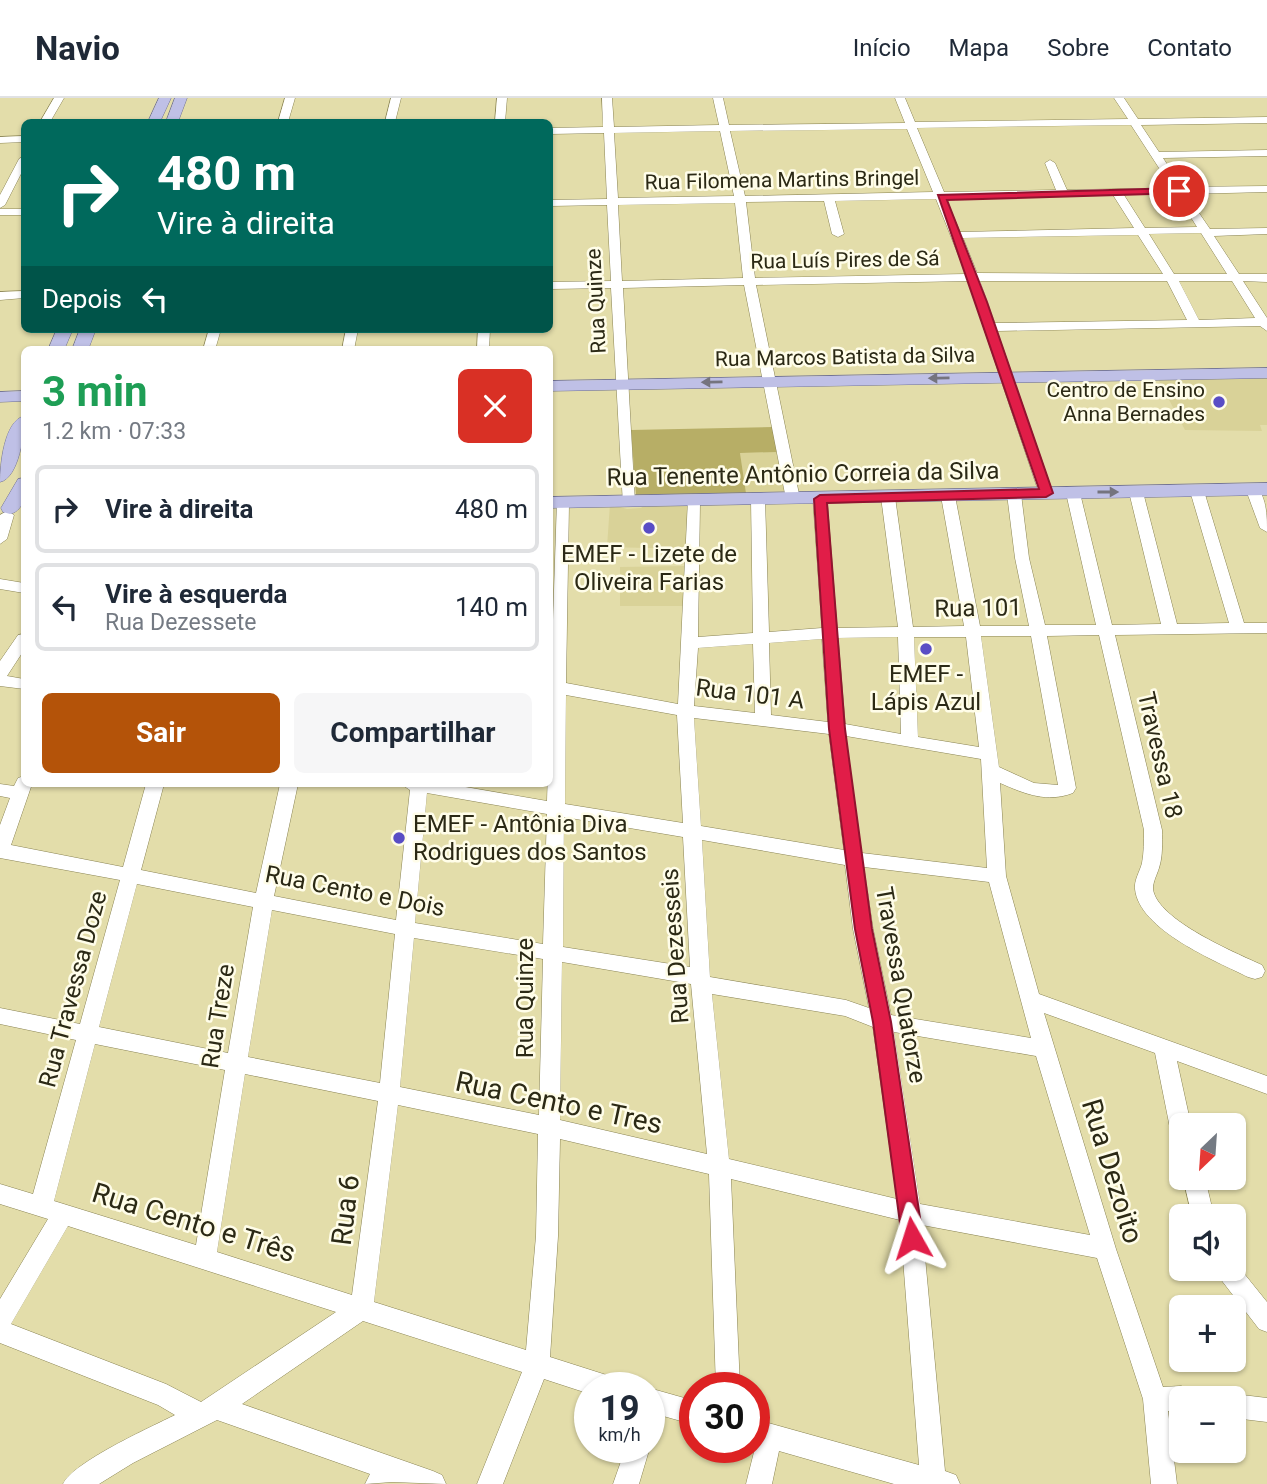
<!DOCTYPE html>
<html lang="pt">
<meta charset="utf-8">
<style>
body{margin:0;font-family:Roboto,sans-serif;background:#f6f6f7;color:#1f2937;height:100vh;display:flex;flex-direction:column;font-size:26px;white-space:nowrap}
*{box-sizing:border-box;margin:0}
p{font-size:23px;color:#747a83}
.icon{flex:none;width:38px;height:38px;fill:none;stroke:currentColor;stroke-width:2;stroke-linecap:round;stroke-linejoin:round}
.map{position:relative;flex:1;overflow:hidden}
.details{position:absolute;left:21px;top:248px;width:532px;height:441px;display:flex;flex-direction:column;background:#fff;border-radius:10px;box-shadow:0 2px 5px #0004}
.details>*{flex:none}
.hud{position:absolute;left:21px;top:21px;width:532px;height:214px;border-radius:10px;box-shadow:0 2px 5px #0004;background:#00695c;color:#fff;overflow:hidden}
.needle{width:46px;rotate:205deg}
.tools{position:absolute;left:1169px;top:1015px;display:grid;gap:14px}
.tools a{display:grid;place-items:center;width:77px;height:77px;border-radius:10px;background:#fff;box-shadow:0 2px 5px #0004;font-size:35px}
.speed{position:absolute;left:574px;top:1274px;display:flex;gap:14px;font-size:35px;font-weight:700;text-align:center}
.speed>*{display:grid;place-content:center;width:91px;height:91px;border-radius:50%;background:#fff;box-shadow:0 2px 5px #0004;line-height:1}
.speed small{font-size:18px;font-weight:400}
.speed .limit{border:10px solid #d22;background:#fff;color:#111}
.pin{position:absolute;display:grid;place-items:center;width:60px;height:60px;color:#fff;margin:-30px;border:4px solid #fff;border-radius:50%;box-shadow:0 2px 7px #0007}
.me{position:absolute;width:77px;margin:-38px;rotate:354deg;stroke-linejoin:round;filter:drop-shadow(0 0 5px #0008)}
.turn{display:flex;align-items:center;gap:24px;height:147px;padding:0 21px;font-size:32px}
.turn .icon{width:91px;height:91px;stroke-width:2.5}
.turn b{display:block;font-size:49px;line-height:60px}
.then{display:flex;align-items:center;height:66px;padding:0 21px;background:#0003;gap:14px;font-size:26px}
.round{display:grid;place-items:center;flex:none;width:74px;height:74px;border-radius:10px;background:#f6f6f7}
.summary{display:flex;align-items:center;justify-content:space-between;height:119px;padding:0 21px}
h1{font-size:42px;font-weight:700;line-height:52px;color:#1e9e55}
.button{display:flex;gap:14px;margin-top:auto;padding:14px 21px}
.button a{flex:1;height:80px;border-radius:10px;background:#b45309;color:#fff;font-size:28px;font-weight:700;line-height:80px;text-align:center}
.button a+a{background:#f6f6f7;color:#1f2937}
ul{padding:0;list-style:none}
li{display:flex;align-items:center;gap:21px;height:88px;margin:0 14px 10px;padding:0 7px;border:4px solid #e0e1e3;border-radius:10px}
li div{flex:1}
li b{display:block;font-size:26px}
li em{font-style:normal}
header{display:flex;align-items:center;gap:42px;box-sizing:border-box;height:98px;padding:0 35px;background:#fff;border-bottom:2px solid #e0e1e3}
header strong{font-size:33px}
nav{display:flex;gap:38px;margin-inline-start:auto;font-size:24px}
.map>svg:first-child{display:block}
</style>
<header>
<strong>Navio</strong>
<nav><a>Início</a><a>Mapa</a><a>Sobre</a><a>Contato</a></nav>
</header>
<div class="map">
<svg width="1267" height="1386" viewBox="0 0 1267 1386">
<rect width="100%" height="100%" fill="#e3ddaa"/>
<g fill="#d9d298">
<path d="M1267,280V327H1260L1262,333L1185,332L1158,281Z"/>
<path d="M778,354L785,394L746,395L740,355Z"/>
<path d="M647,405L689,406V451L607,449L610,406L627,411L641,410Z"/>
<path d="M685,468L686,508H620V469Z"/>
</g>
<path fill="#b7ae66" d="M773,329L778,354L740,355L746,395L636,397L631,332Z"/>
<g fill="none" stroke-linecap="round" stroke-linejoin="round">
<defs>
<g id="minor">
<path d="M54,0H64L50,24H40Z"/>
<path d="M285,0H295L288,24H278Z"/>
<path d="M391,0H401L395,24H385Z"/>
<path d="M497,0H507L505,24H495Z"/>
<path d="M602,0H612L614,29L719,27L713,0H723L729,27L905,25L895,0H905L915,24L1128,21L1114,0H1124L1138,21L1267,19V25L1141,27L1159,54L1267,52V58L1163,60L1182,89L1267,88V94L1186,96L1210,131L1267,130V136L1214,138L1239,176H1267V184L1243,183L1267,220V233L1260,228L997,233L1053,395L1046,399L1039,395L968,183L756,187L800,401L793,405L786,401L744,187L623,190L635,404L633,407H623L611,190L550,191V184L611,183L607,107L550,108V102L607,101L604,35L550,36V30L603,29ZM1131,27L1172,90L1067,92L1055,65L1050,62L1045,65L1056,92L944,94L917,30ZM907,31L933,94L745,98L730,33ZM720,33L734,98L618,100L614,35ZM1176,96L1197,129L1145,130L1124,97ZM1113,97L1134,130L960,134L946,101ZM936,101L966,176L755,180L746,104L824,103L832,136L838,139L844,136L835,103ZM735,105L743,180L622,183L618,107ZM1201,135L1227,176H1174L1149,136ZM1138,137L1163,176L977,175L963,140ZM980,183H1167L1187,222L995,225ZM1179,183H1232L1255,220L1199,222Z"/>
<path d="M24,38V44L0,45V39Z"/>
<path d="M24,58V70L5,107L0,110V97L19,61Z"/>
<rect x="0" y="111" width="24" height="6"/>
<path d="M24,193V200L0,202V194Z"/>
<path d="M209,231H221L215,252H203Z"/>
<path d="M346,231H358L354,252H342Z"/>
<path d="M478,231H490L489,252H477Z"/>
<path d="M1253,388C1267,394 1267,419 1267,434L1260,430L1246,392Z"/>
<path d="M1197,389L1204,393L1244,525H1267V535L1115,537L1162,732C1162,744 1163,758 1159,770C1157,777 1153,783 1153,791C1157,822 1236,855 1262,867L1265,873L1262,879L1255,881L1248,879C1216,863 1139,832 1135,791C1134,782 1140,773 1142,765C1144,754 1144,743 1144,732L1099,537L1047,538L1076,690L1073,695C1047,705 1025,696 1000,685L1006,778L1039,896L1267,978V996L1177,963L1191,1027H1181V1039L1173,1037L1170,1030L1155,955L1044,915L1116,1151L1163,1289L1181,1288L1190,1291L1193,1300H1181V1312L1168,1313L1177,1386H1151L1143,1301L1097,1160L922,1127L945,1373L956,1377L960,1386H894L779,1353L772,1386H746L756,1346L754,1321L919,1367L900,1122L731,1081L740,1290H716L709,1076L560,1041L558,1138L550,1259L619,1281L622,1290H590V1296L544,1281L503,1386H477L522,1274L363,1223L242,1306L433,1373L442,1377L446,1386L392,1384L365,1386L370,1376L217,1322L133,1365L99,1386H63C73,1364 151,1329 175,1317L158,1307L0,1245V1201L48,1121L0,1106V1086L33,1096L76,942L0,926V910L80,926L120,782L0,760V727L10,700L0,698V686L14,688L18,680L24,678V686H32L11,747L123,769L146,686H164L141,772L256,795L280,686H298L274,798L396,822L410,692L401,686H448L547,703L557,402L562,401L569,405L566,585L678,606L688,401H698L700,404L698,539L753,535L751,401L758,397L765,401L769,534L822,530L813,401L820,397L827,401L837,530L898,529L881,399L888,395L895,399L913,529L964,528L941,398L948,394L955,398L980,528H1029L1015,460L1007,396L1014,392L1021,396L1029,460L1045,527H1096L1066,395L1073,391L1080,395L1112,527L1161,526L1129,394L1136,390L1143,394L1177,526L1229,525L1190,393ZM981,538H1031L1058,687L1034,685L999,669ZM898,539L901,636L845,626L838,540ZM914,539H966L979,649L918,639ZM822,541L828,624L771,617L769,545ZM753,546L755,615L694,608L698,550ZM566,597L677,617L683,725L565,706ZM694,620L829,636L844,752L701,728ZM846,638L981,661L987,770L862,755ZM427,695L547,716L543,846L415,825ZM564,719L683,739L690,869L563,849ZM702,742L845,767L853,831L869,910L846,902L710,879ZM864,769L989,784L1031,940L891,917L873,831ZM137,786L253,809L228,955L99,929ZM272,812L395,836L380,985L248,959ZM414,840L543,861L539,1017L400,989ZM562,864L691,886L707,1056L560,1022ZM712,896L845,918L873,929L897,1101L729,1061ZM894,934L1036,958L1090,1137L920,1106ZM95,946L225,972L196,1147L54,1103ZM245,976L378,1003L352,1197L217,1154ZM398,1007L538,1036L536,1138L526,1252L374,1204ZM68,1128L336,1214L201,1304L166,1286L11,1226Z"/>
<path d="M7,413L14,417L7,441L0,446V417Z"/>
<path d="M0,481L24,485V495L0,491Z"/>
<path d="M24,536V552L7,578L24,581V591L0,588V563L18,537Z"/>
<path d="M1183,1080H1205L1214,1118H1192Z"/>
<path d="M1234,1163L1267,1204V1234L1259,1231L1219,1179L1216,1171H1234Z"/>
<path d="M649,1290L695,1303V1327L649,1314Z"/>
<path d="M1234,1296L1267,1300V1324L1234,1320V1300H1225Z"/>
<path d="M649,1346L650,1349L639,1386H613L626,1349H649Z"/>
</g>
<g id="major">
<path d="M159,0H171L160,24H148Z"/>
<path d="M175,0H187L178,24H166Z"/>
<path d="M57,231H73L64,252H48Z"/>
<path d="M80,231H96L88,252H72Z"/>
<path d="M1267,270V280L550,293V283Z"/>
<path d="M24,293V303L0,304V294Z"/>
<path d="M24,318C25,334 19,380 0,384C0,367 4,323 24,318Z"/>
<path d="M24,380C25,393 26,412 10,416L3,414L1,410L18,381Z"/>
<path d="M1267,385V397L550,410V399Z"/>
</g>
</defs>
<use href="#minor" stroke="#8a8454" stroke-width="1"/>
<use href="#major" stroke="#6f7092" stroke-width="1"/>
<use href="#minor" fill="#fff" fill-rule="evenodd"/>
<use href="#major" fill="#bfc0e6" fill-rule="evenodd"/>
</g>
<defs><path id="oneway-solid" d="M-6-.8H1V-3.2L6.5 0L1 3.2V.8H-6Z" transform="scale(1.75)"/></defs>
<g fill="#75747e">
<use href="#oneway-solid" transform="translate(939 280) rotate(179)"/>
<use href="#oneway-solid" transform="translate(712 284) rotate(179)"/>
<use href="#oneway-solid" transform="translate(1108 394)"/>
</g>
<path fill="#e11d48" stroke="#92132f" stroke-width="2" d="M1179,90L1183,95L947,102L987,204L1053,395L1046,399L827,405L845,631L872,831L891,924L923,1140L920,1147L912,1150L905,1147L902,1140L873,924L855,831L829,631L814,401L820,397L1039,391L938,97Z"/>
<g fill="#594dc5" stroke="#fffde9" stroke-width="2.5">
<circle cx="1219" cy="304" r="7"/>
<circle cx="649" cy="430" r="7"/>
<circle cx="926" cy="551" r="7"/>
<circle cx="399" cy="740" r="7"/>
</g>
<g text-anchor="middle" stroke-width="5" stroke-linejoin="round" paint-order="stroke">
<g font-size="21" fill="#2b2915" stroke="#fffde9">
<text transform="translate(782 82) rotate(-1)" y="7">Rua Filomena Martins Bringel</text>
<text transform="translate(845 162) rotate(-1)" y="7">Rua Luís Pires de Sá</text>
<text transform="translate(596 203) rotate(-93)" y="7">Rua Quinze</text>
<text transform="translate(845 259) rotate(-1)" y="7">Rua Marcos Batista da Silva</text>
</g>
<g font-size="21" fill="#2b2915" stroke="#fffde9" text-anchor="end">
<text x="1205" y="299">Centro de Ensino<tspan x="1205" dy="24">Anna Bernades</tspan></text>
</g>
<g font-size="24" fill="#2b2915" stroke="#fffde9">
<text transform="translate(803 376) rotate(-1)" y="8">Rua Tenente Antônio Correia da Silva</text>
<text transform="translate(978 510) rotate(-1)" y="8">Rua 101</text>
<text transform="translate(750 596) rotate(7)" y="8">Rua 101 A</text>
<text transform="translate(1160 657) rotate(77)" y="8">Travessa 18</text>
<text transform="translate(355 793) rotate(11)" y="8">Rua Cento e Dois</text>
<text transform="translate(675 848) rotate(-94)" y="8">Rua Dezesseis</text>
<text transform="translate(901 887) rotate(80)" y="8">Travessa Quatorze</text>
<text transform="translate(73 891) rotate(-75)" y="8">Rua Travessa Doze</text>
<text transform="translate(525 900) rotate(-90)" y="8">Rua Quinze</text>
<text transform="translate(218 918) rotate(-81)" y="8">Rua Treze</text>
</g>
<g font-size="24" fill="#2b2915" stroke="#fffde9">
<text x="649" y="464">EMEF - Lizete de<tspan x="649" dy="28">Oliveira Farias</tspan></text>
<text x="926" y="584">EMEF -<tspan x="926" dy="28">Lápis Azul</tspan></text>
<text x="413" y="734" text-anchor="start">EMEF - Antônia Diva<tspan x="413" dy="28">Rodrigues dos Santos</tspan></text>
</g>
<g font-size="28" fill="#2b2915" stroke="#fffde9">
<text transform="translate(559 1004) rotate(12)" y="10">Rua Cento e Tres</text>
<text transform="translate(1113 1073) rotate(73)" y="10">Rua Dezoito</text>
<text transform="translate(345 1112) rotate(-83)" y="10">Rua 6</text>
<text transform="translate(194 1124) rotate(17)" y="10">Rua Cento e Três</text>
</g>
</g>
</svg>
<div class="tools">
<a><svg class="needle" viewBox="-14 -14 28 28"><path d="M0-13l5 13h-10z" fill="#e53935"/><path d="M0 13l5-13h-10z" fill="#747a83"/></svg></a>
<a><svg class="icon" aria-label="sound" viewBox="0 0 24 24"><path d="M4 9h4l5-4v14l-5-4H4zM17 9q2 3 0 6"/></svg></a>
<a>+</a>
<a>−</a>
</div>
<div class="speed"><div>19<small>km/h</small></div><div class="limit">30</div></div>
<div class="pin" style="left:1179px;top:93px;background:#d93025"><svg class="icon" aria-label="arrive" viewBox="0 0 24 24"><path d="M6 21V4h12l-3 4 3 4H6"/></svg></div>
<svg class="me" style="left:912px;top:1140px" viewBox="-20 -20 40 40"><path d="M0-17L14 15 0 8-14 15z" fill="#e11d48" stroke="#fff" stroke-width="4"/></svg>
<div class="hud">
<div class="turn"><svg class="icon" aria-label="right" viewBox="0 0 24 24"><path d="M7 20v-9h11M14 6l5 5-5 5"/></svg><div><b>480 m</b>Vire à direita</div></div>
<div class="then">Depois<svg class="icon" aria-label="left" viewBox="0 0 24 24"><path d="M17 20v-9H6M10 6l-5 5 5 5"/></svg></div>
</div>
<section class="details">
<div class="summary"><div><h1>3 min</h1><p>1.2 km · 07:33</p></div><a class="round" style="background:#d93025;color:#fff"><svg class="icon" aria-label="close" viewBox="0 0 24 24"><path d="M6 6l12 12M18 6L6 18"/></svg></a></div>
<ul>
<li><svg class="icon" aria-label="right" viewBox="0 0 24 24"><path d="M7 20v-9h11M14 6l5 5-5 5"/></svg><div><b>Vire à direita</b></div><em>480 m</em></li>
<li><svg class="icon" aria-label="left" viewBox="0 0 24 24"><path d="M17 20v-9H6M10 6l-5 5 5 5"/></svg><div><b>Vire à esquerda</b><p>Rua Dezessete</p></div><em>140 m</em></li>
</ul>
<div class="button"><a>Sair</a><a>Compartilhar</a></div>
</section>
</div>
